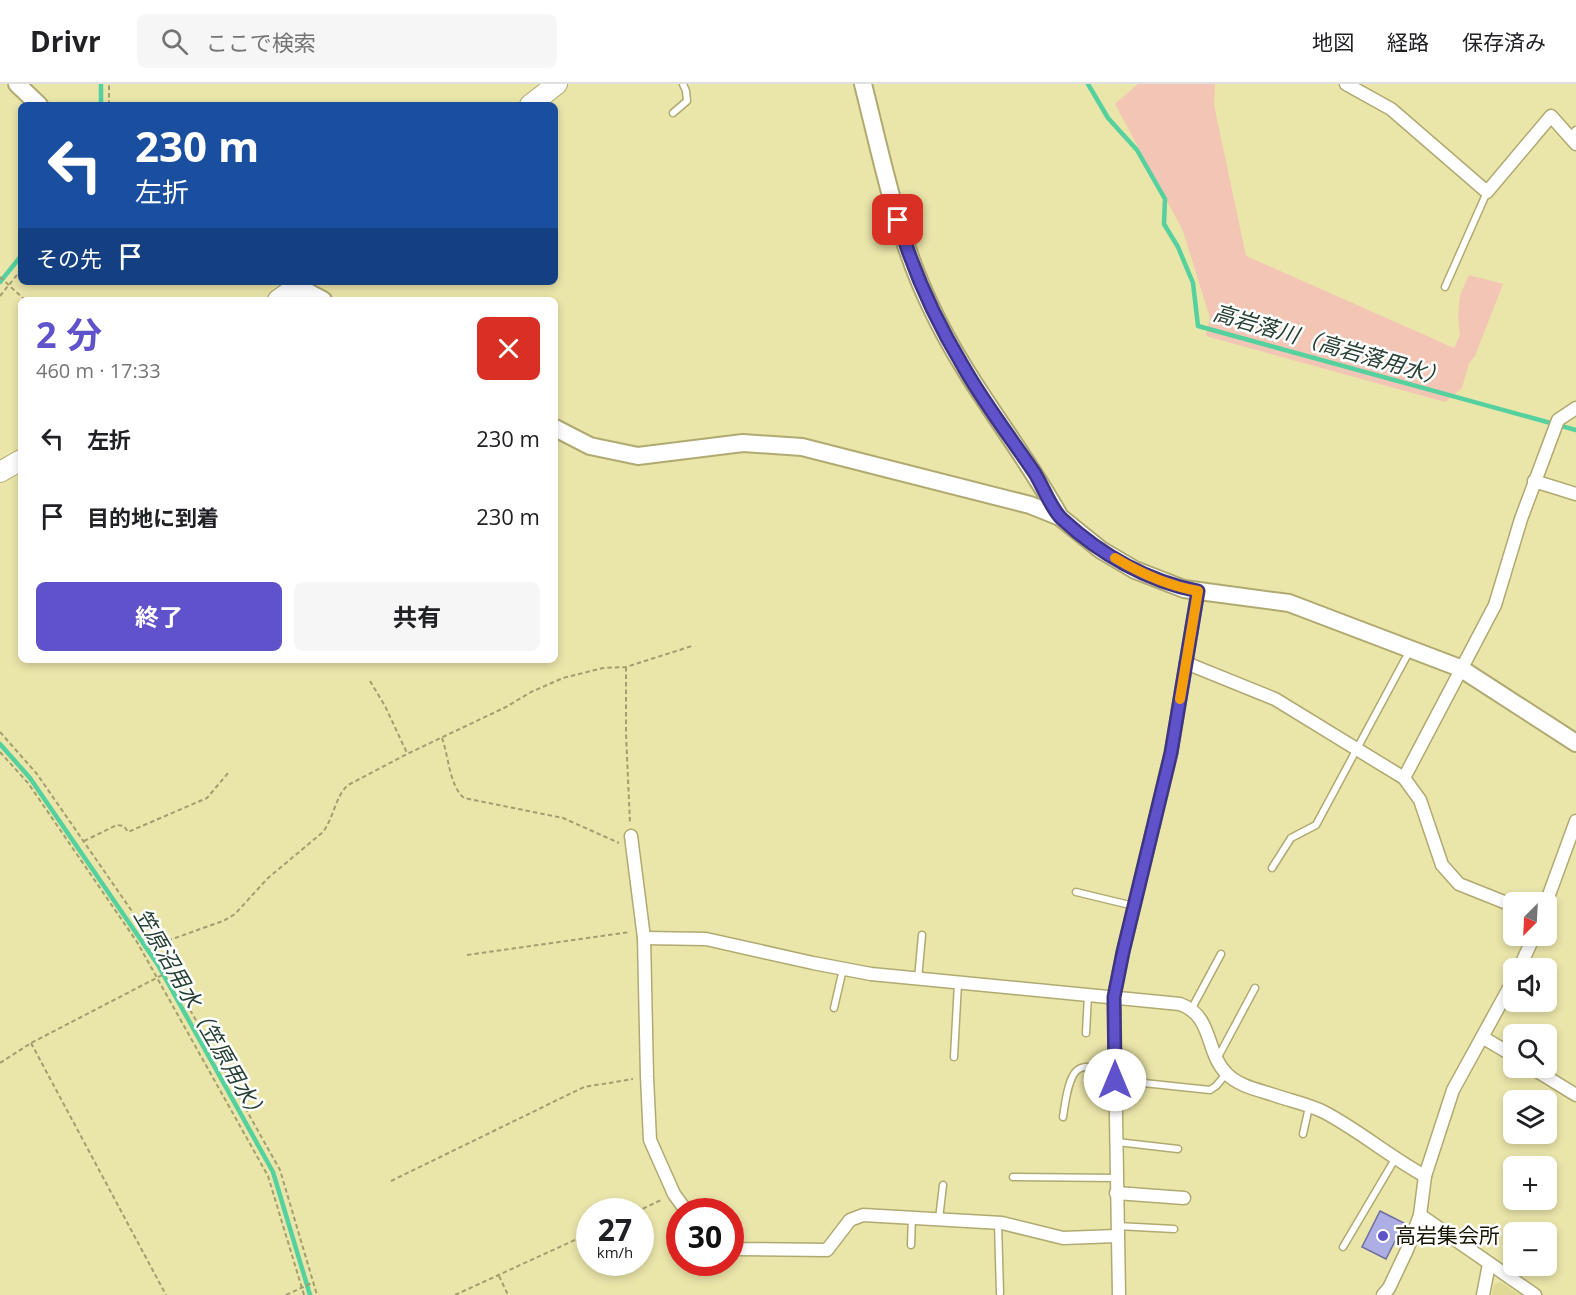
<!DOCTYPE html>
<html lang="ja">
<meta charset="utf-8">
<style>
body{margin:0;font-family:"Open Sans","Noto Sans JP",sans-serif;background:#f6f6f6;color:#202124;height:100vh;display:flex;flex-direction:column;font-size:22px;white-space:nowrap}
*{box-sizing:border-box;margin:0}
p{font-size:20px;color:#757577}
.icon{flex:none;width:33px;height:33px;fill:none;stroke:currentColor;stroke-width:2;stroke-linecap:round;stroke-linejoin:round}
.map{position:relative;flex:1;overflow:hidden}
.drawer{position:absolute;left:18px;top:213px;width:540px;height:366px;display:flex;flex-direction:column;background:#fff;border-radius:9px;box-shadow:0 3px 9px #0003}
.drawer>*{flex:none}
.hud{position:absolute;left:18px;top:18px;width:540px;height:183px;border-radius:9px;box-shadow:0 3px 9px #0003;background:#1a4fa0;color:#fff;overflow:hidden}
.needle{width:39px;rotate:204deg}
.tools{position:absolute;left:1503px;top:808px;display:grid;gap:12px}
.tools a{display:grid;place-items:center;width:54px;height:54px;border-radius:9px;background:#fff;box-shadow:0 3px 9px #0003;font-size:30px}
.speed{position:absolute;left:576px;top:1114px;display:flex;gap:12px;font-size:30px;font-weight:700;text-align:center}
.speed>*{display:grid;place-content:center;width:78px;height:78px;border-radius:50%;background:#fff;box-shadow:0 3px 9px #0003;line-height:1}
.speed small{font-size:15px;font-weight:400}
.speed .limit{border:9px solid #d22;background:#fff;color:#111}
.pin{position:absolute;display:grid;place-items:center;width:51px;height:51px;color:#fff;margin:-26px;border-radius:12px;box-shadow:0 3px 9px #0006}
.me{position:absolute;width:66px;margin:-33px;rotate:0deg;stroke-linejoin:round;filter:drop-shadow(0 0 4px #0008)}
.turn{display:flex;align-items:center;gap:21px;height:126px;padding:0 18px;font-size:27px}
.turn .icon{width:78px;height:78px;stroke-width:2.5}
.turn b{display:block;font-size:42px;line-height:51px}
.then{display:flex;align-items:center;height:57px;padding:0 18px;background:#0003;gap:12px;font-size:22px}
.round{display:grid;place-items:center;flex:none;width:63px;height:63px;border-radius:9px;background:#f6f6f6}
.summary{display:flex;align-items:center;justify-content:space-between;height:102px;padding:0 18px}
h1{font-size:36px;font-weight:700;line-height:45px;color:#5f52cb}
.cta{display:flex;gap:12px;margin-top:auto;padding:12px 18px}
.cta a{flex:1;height:69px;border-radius:9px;background:#5f52cb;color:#fff;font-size:24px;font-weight:700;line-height:69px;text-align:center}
.cta a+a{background:#f6f6f6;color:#202124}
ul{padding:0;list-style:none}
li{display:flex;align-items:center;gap:18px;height:78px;padding:0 18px}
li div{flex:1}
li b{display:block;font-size:22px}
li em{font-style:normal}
header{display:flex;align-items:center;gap:36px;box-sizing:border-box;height:84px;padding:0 30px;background:#fff;border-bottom:2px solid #e0e0e0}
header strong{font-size:28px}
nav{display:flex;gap:33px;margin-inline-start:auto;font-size:21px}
.search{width:420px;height:54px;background:#f6f6f6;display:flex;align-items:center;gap:15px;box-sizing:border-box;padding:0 21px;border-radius:9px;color:#757577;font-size:22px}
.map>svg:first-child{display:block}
</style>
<header>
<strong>Drivr</strong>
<div class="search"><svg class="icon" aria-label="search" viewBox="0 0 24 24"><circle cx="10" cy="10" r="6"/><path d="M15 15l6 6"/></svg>ここで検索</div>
<nav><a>地図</a><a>経路</a><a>保存済み</a></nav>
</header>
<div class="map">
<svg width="1576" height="1211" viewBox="0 0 1576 1211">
<rect width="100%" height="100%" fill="#eae5a9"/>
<path fill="#e0d996" d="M1500,1198L1521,1211H1492L1494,1201Z"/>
<path fill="#f2c5b4" d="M1138,0H1215L1214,21L1246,172L1454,264L1460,251L1458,232L1460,211L1469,191L1503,200L1475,272L1469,279L1462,304L1445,318L1206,252L1210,234L1183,147L1115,20Z"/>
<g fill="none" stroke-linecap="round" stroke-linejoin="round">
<g stroke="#54d19e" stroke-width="4.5">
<path d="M1088,0L1108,34L1137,66L1165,115L1164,140L1178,163L1193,199L1198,242L1576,346"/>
<path d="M101,21V0"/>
<path d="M0,198L21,172"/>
<path d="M0,660L30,694L158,881L273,1088L310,1211"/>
</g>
</g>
<path fill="#adaee4" stroke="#6e6ea0" stroke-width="1.5" d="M1380,1127L1404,1139L1386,1175L1362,1163Z"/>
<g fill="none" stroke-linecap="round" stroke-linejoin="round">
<defs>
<g id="lane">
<path d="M673,29L687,17L686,7L683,0"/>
<path d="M1569,52L1576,46"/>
<path d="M1445,203L1487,108"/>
<path d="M1272,784L1291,754L1316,741L1410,566"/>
<path d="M1076,808L1134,822"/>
<path d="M918,895L922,851"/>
<path d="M834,924L843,885"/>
<path d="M1192,924L1221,870"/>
<path d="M1086,949L1088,911"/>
<path d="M954,973L958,899"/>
<path d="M1217,975L1255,904"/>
<path d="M1115,996L1210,1006L1216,1002L1226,990"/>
<path d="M1063,1033C1065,1021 1068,988 1081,984C1090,981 1105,984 1115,984"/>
<path d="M1303,1050L1309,1023"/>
<path d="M1117,1058L1178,1065"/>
<path d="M1013,1093L1116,1094"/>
<path d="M939,1135L943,1101"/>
<path d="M998,1139L1000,1209"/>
<path d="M1117,1142L1174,1145"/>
<path d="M911,1161L912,1133"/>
<path d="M1343,1163L1395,1075"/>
</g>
<g id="street">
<path d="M1346,0L1391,25L1487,108L1551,32L1576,60"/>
<path d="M1534,397L1576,410"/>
<path d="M1186,579L1275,615L1404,694L1420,716L1442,781L1459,800L1514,822"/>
<path d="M1404,694L1495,521L1521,435L1558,336L1576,324"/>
<path d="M631,752L644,854L647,993L650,1056L674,1110L687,1128"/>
<path d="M1546,819L1576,737"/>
<path d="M644,854L706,855L813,879L871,890L1180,920C1214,932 1205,969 1227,990C1240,1003 1260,1006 1277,1012C1292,1017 1310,1021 1324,1028C1360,1047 1390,1073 1425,1092"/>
<path d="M1519,885L1534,852"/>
<path d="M1482,953L1514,972"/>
<path d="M1532,984L1576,1011"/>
<path d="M1116,1109L1184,1114"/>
<path d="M1420,1131L1535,1211"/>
<path d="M730,1163L738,1165L827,1166L850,1136L863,1131L1002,1139L1063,1154L1117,1152"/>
<path d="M1119,1211L1114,913L1123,868L1171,669L1198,507"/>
<path d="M1383,1211L1389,1204L1407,1166L1420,1131L1425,1092L1453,1006L1514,895"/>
<path d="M1483,1211L1489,1180"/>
</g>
<g id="secondary">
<path d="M17,0L39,21"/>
<path d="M863,0C882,75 897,153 931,223C966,298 1020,361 1060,433"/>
<path d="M289,198L323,216"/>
<path d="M555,344L590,362L638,372L743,359L802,363L1030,421L1060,433L1101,466L1135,486L1184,505L1289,519L1460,584L1576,659"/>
</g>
<g id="primary">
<path d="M530,21L557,0"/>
<path d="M278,216L303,198"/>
<path d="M0,388L21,376"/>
</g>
</defs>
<use href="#lane" stroke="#b0aa71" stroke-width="9"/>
<use href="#street" stroke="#b0aa71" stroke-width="15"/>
<use href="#secondary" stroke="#b0aa71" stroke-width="20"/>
<use href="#primary" stroke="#b0aa71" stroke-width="22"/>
<g stroke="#a29e6f" stroke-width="2" stroke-dasharray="4.5 3" stroke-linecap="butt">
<path d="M109,21V0"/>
<path d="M0,193L25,216"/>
<path d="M0,212L21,186"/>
<path d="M626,583V650L630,739"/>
<path d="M370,597L385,622L407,669"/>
<path d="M0,648L37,690L147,849L280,1086L317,1211"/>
<path d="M442,654C449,673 449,701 464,714L563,734L619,759"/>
<path d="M0,668L28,699L137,858L268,1092L304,1211"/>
<path d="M84,757L117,741L124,742L128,748L207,714L228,689"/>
<path d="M156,865L161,859L223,837L235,830L268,794L323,748C334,733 335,713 348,701L407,670L506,623L531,608L563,594L603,584L626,583L692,562"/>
<path d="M467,871L630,848"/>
<path d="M31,959L166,1211"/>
<path d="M0,979L31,959L168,888"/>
<path d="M391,1097L584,1003L633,995"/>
<path d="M636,1128L663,1115"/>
<path d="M499,1192L508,1211"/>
<path d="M286,1211L314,1198"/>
<path d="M455,1211L590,1149"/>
</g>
<use href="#lane" stroke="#fff" stroke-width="6"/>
<use href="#street" stroke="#fff" stroke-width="12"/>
<use href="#secondary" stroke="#fff" stroke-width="16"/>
<use href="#primary" stroke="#fff" stroke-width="20"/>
</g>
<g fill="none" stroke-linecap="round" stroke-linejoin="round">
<defs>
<path id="route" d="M898,136C913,187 936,237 963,282C984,319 1010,353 1034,388C1043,402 1051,425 1062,435C1100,470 1147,497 1198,507L1171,669L1123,868L1114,913L1115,996"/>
</defs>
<use href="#route" stroke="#3e3584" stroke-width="15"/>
<use href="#route" stroke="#5f52cb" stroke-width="10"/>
<path stroke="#f59e0b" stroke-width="10" d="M1115,474C1140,489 1169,502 1198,507L1180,615"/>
</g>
<circle fill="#5f52cb" stroke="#fff" stroke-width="2" cx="1383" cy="1152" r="6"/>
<g text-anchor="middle" stroke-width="5" stroke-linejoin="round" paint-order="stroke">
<g font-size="21" fill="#171501" stroke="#fff" text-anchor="start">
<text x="1395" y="1159">高岩集会所</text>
</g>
<g font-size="22" font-style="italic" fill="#264134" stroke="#fff">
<text transform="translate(1330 261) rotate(16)" y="8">高岩落川（高岩落用水）</text>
<text transform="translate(201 931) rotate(60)" y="8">笠原沼用水（笠原用水）</text>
</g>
</g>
</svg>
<div class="tools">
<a><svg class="needle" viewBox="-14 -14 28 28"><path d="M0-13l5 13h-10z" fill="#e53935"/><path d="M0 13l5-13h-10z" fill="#757577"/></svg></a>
<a><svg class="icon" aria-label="sound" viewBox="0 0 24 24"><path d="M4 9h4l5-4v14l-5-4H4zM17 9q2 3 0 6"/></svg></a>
<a><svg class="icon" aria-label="search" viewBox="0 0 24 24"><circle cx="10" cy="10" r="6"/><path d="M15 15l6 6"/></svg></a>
<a><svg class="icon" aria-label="layers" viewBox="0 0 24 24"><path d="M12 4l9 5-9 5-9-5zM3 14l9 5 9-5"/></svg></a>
<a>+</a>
<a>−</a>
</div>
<div class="speed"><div>27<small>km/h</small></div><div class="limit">30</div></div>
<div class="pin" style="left:898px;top:136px;background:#d93025"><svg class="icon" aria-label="arrive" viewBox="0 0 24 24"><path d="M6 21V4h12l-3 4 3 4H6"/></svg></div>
<svg class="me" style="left:1115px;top:996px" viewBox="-20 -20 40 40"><circle r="19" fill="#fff"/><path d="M0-13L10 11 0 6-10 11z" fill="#5f52cb"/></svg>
<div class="hud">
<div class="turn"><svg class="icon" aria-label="left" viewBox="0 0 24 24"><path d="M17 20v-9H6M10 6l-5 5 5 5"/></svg><div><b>230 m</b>左折</div></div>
<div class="then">その先<svg class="icon" aria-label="arrive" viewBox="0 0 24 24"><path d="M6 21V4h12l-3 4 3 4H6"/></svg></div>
</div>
<section class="drawer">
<div class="summary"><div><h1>2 分</h1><p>460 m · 17:33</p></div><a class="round" style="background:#d93025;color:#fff"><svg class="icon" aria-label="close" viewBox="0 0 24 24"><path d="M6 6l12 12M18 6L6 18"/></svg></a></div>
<ul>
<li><svg class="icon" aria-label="left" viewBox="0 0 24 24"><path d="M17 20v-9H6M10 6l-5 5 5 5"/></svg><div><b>左折</b></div><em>230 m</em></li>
<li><svg class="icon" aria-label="arrive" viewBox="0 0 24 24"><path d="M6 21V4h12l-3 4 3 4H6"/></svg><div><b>目的地に到着</b></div><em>230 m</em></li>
</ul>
<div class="cta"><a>終了</a><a>共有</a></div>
</section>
</div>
